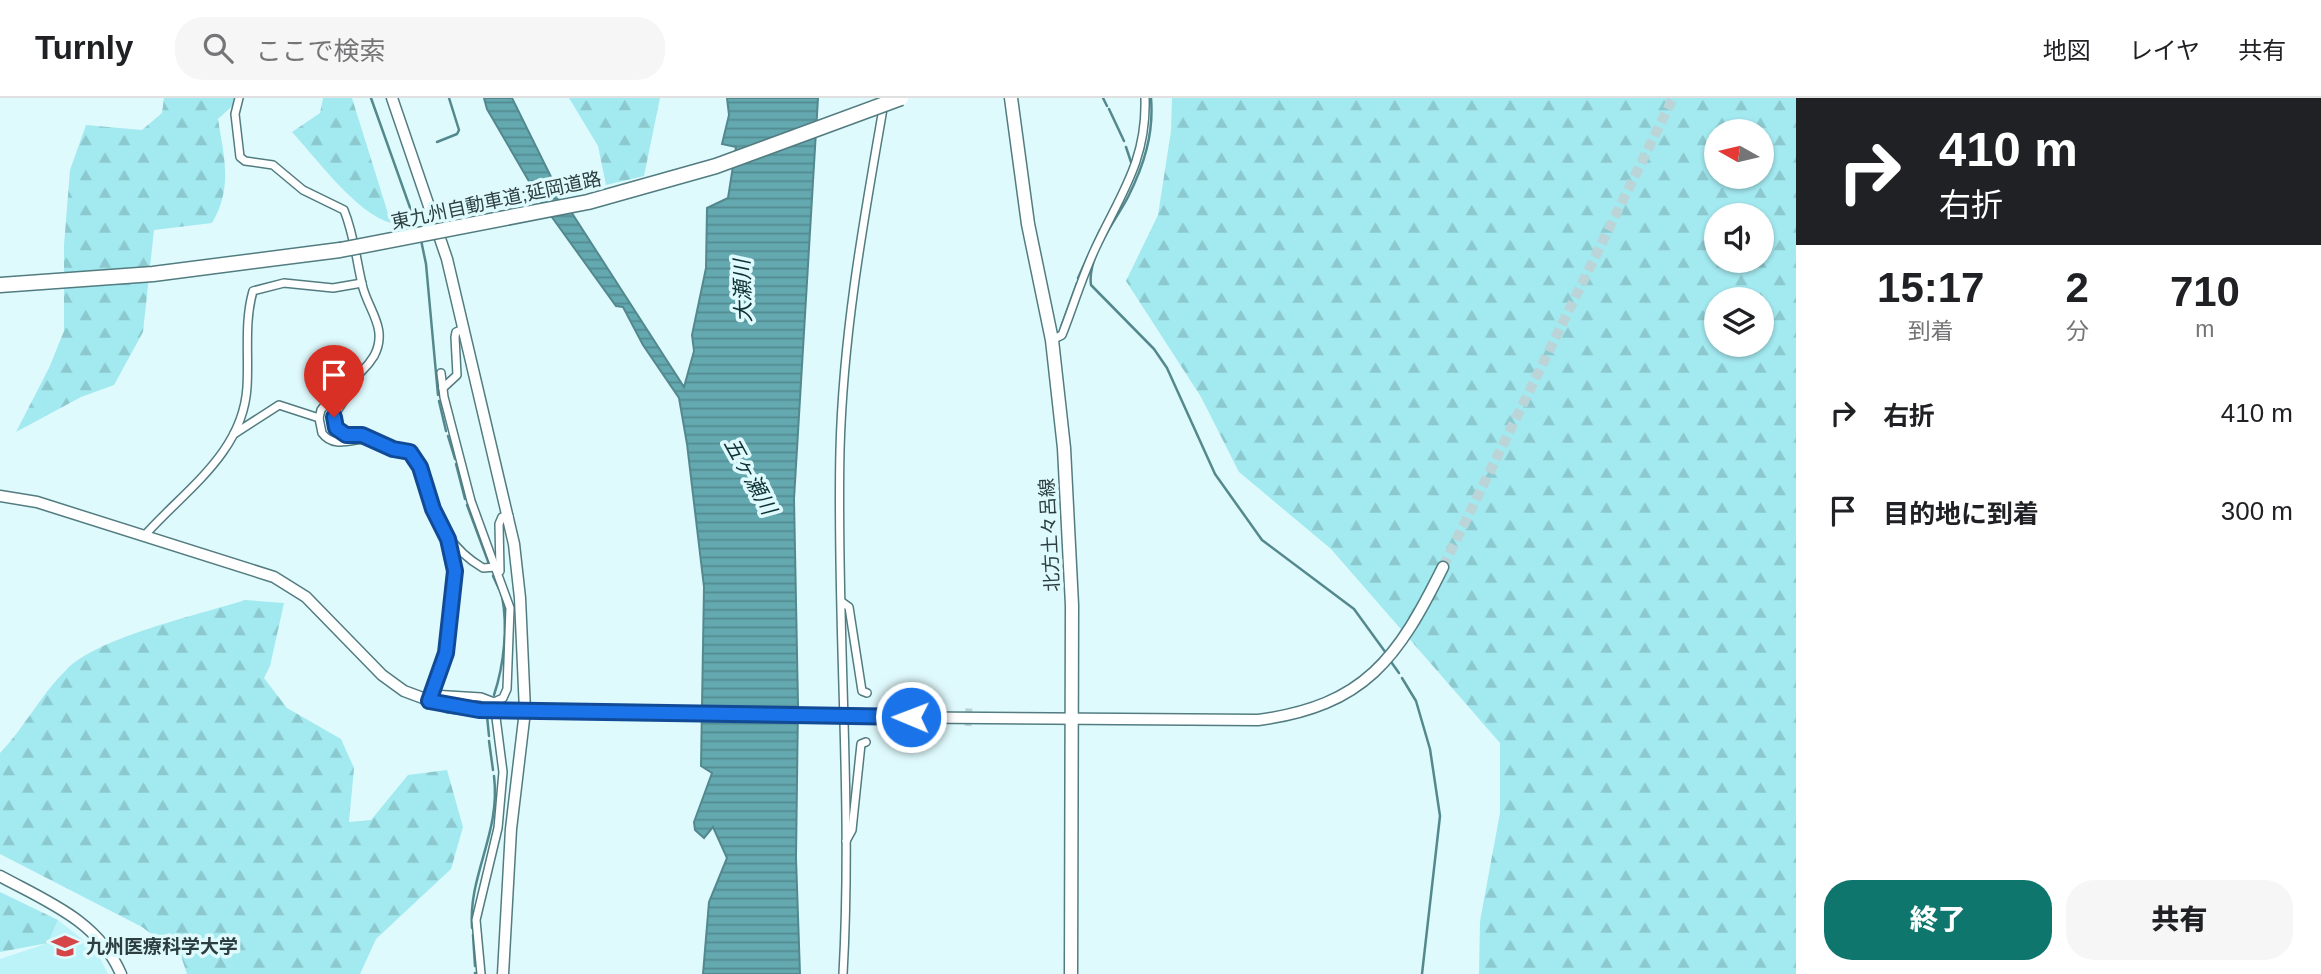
<!DOCTYPE html>
<html lang="ja">
<meta charset="utf-8">
<style>
body{margin:0;font-family:Helvetica,"Noto Sans JP",sans-serif;background:#f6f6f6;color:#202124;height:100vh;display:flex;flex-direction:column;font-size:26px;white-space:nowrap}
*{box-sizing:border-box;margin:0}
p{font-size:23px;color:#757577}
.icon{flex:none;width:38px;height:38px;fill:none;stroke:currentColor;stroke-width:2;stroke-linecap:round;stroke-linejoin:round}
.map{position:relative;flex:1;overflow:hidden}
.sheet{display:flex;flex-direction:column;background:#fff;width:525px}
.sheet>*{flex:none}
.guide{background:#202124;color:#fff;overflow:hidden}
.needle{width:46px;rotate:278deg}
.buttons{position:absolute;left:1704px;top:21px;display:grid;gap:14px}
.buttons a{display:grid;place-items:center;width:70px;height:70px;border-radius:50%;background:#fff;box-shadow:0 2px 5px #0004;font-size:35px}
.pin{position:absolute;display:grid;place-items:center;width:60px;height:60px;color:#fff;margin:-72px -30px;border-radius:50% 50% 50% 0;rotate:-45deg;box-shadow:0 0 7px #0007}
.pin .icon{rotate:45deg}
.me{position:absolute;width:77px;margin:-38px;rotate:271deg;stroke-linejoin:round;filter:drop-shadow(0 0 5px #0008)}
.turn{display:flex;align-items:center;gap:24px;height:147px;padding:0 28px;font-size:32px}
.turn .icon{width:91px;height:91px;stroke-width:2.5}
.turn b{display:block;font-size:49px;line-height:60px}
.eta{display:flex;justify-content:space-evenly;align-items:center;height:119px;text-align:center}
.eta b{font-size:42px;font-weight:800;line-height:49px}
.primary-button{display:flex;gap:14px;margin-top:auto;padding:14px 28px}
.primary-button a{flex:1;height:80px;border-radius:28px;background:#0f766e;color:#fff;font-size:28px;font-weight:800;line-height:80px;text-align:center}
.primary-button a+a{background:#f6f6f6;color:#202124}
ul{padding:0;list-style:none}
li{display:flex;align-items:center;gap:21px;height:98px;padding:0 28px}
li div{flex:1}
li b{display:block;font-size:26px}
li em{font-style:normal}
header{display:flex;align-items:center;gap:42px;box-sizing:border-box;height:98px;padding:0 35px;background:#fff;border-bottom:2px solid #e0e0e0}
header strong{font-size:33px}
nav{display:flex;gap:38px;margin-inline-start:auto;font-size:24px}
.search{width:490px;height:63px;background:#f6f6f6;display:flex;align-items:center;gap:18px;box-sizing:border-box;padding:0 24px;border-radius:28px;color:#757577;font-size:26px}
main{display:flex;flex:1;min-height:0}
.map>svg:first-child{display:block}
</style>
<header>
<strong>Turnly</strong>
<div class="search"><svg class="icon" aria-label="search" viewBox="0 0 24 24"><circle cx="10" cy="10" r="6"/><path d="M15 15l6 6"/></svg>ここで検索</div>
<nav><a>地図</a><a>レイヤ</a><a>共有</a></nav>
</header>
<main>
<div class="map">
<svg width="1796" height="876" viewBox="0 0 1796 876">
<defs>
<pattern id="forest-firs" width="22" height="20" patternUnits="userSpaceOnUse" patternTransform="scale(1.75)"><rect width="22" height="20" fill="#a3e9f0"/><path d="M5 1l3.5 6h-7zM16 11l3.5 6h-7z" fill="#8cc9cf"/></pattern>
<pattern id="water-rules" width="6" height="5" patternUnits="userSpaceOnUse" patternTransform="scale(1.75)"><rect width="6" height="5" fill="#64a9b0"/><path d="M0 2.5h6" fill="none" stroke="#538b91"/></pattern>
</defs>
<rect width="100%" height="100%" fill="#dffafd"/>
<path fill="#bbf3f8" d="M58,822L96,852L108,876H0V861L48,845Z"/>
<g fill="url(#forest-firs)" fill-rule="evenodd">
<path d="M164,0H241L218,21C224,59 233,90 212,125L154,132L143,234L114,287L81,299L16,334L49,270L64,233V147L70,72L86,27L142,32L162,15Z"/>
<path d="M323,0H352L391,125C357,116 316,60 292,34L320,15Z"/>
<path d="M569,0H660L644,78L606,87L598,48Z"/>
<path d="M1172,0H1796V876H1479L1480,823L1500,715V645L1331,451L1239,374L1201,299L1126,183L1158,117L1171,33ZM1717,33H1762V79H1717ZM1717,117H1762V163H1717ZM1717,201H1762V247H1717Z"/>
<path d="M245,502L284,505L270,568L264,580L287,610L341,641L354,670L349,724L371,722L408,677L447,672L463,729L451,771L376,841L360,876H187L181,858L142,829L0,756V655C25,629 41,596 67,571C99,539 198,517 245,502Z"/>
<path d="M0,794L58,822L48,845L0,854Z"/>
</g>
<path fill="url(#water-rules)" stroke="#53898e" stroke-width="2" d="M484,0H512L559,95L684,289L694,253L692,237L706,170L707,110L728,100L736,49L722,46L729,17L727,0H818L794,401L798,607L796,760L800,876H703L709,804L727,760L713,729L704,740L695,732L694,724L712,675L701,668L704,489L687,346L679,300L643,247L623,209L616,208L541,104L487,11Z"/>
<g fill="none" stroke-linecap="round" stroke-linejoin="round">
<g stroke="#53898e" stroke-width="2.5">
<path d="M371,0L418,132"/>
<path d="M1103,0L1107,8"/>
<path d="M1151,0C1154,36 1144,67 1128,99C1115,124 1087,158 1091,187L1154,251L1167,270L1215,376L1262,442L1354,511L1386,555"/>
<path d="M1109,11L1124,43"/>
<path d="M437,44L457,36L459,32L449,0"/>
<path d="M1126,49L1132,67"/>
<path d="M421,142L426,166L438,297"/>
<path d="M1078,180L1100,132"/>
<path d="M1061,229L1077,185"/>
<path d="M439,303L446,333"/>
<path d="M448,338L455,361"/>
<path d="M456,366L465,401"/>
<path d="M467,407L489,466"/>
<path d="M493,478L499,491"/>
<path d="M1389,561L1399,575"/>
<path d="M1402,580L1416,603L1430,651L1440,718L1422,876"/>
<path d="M494,597C504,567 508,529 502,498"/>
<path d="M487,618L489,638"/>
<path d="M489,643L493,672"/>
<path d="M472,830C468,777 501,735 494,678"/>
<path d="M473,837L475,868"/>
<path d="M475,875L476,876"/>
</g>
<path stroke="#bbd4d7" stroke-width="7" stroke-dasharray="7 3.5" stroke-linecap="butt" d="M968,628L969,610"/>
<path stroke="#bbd4d7" stroke-width="10" stroke-dasharray="10 5" stroke-linecap="butt" d="M1443,469L1673,0"/>
<defs>
<g id="street">
<path d="M239,0L235,16L240,59L245,63L273,67L303,92L344,112C354,137 356,160 362,186C367,211 389,230 374,258C361,280 335,291 321,312L319,320L322,335C336,354 359,336 377,342C390,347 393,350 410,354C420,365 423,379 427,393C438,426 452,452 483,470L496,469"/>
<path d="M1052,242L1062,237C1073,209 1082,179 1095,151C1120,97 1147,63 1145,0"/>
<path d="M441,275L444,299L471,403L510,510L507,591L503,600L494,604L503,674L498,730L476,822L481,876"/>
<path d="M359,280L337,313L334,325L346,337L368,339"/>
<path d="M443,290L457,277L455,239L456,234L463,231"/>
<path d="M234,336L279,307L319,320"/>
<path d="M145,437C185,392 243,355 247,289C249,258 244,224 253,193L284,185L333,190L362,185"/>
<path d="M500,473L499,426L502,419L509,418"/>
<path d="M842,504L849,509L862,593L867,595"/>
<path d="M432,596L481,599L494,604"/>
<path d="M429,603L448,545L455,473L448,442"/>
<path d="M846,743L852,732L861,646L866,644"/>
<path d="M843,876C853,701 836,526 840,352C843,235 864,120 884,5"/>
</g>
<g id="secondary">
<path d="M392,0L447,161L514,446L520,500L525,613L511,731L503,876"/>
<path d="M0,398L37,404L274,479L306,499L382,577L404,593L447,609L479,613"/>
<path d="M503,613H540"/>
<path d="M856,619L1258,622C1365,608 1398,560 1443,469"/>
<path d="M0,778C48,804 98,823 121,876"/>
</g>
<path id="primary" d="M1011,0L1028,126L1052,242L1064,350L1072,507L1071,876"/>
<path id="highway" d="M0,187L153,176L340,152"/>
</defs>
<use href="#street" stroke="#527c80" stroke-width="10"/>
<use href="#secondary" stroke="#527c80" stroke-width="13"/>
<use href="#primary" stroke="#527c80" stroke-width="15"/>
<use href="#highway" stroke="#527c80" stroke-width="17"/>
<use href="#street" stroke="#fff" stroke-width="7"/>
<use href="#secondary" stroke="#fff" stroke-width="10"/>
<use href="#primary" stroke="#fff" stroke-width="12"/>
<use href="#highway" stroke="#fff" stroke-width="14"/>
<defs>
<g id="secondary-bridge">
<path d="M479,613H503"/>
<path d="M540,613L856,619"/>
</g>
<path id="highway-bridge" d="M340,152L588,104L716,68L901,0"/>
</defs>
<use href="#secondary-bridge" stroke="#527c80" stroke-width="13" stroke-linecap="butt"/>
<use href="#highway-bridge" stroke="#527c80" stroke-width="17" stroke-linecap="butt"/>
<use href="#secondary-bridge" stroke="#fff" stroke-width="10"/>
<use href="#highway-bridge" stroke="#fff" stroke-width="14"/>
</g>
<g fill="none" stroke-linecap="round" stroke-linejoin="round">
<defs>
<path id="route" d="M334,319L336,330L346,337H362L393,351L410,354L420,369L433,411L448,441L455,473L446,555L429,603L479,612L911,619"/>
</defs>
<use href="#route" stroke="#114b97" stroke-width="18"/>
<use href="#route" stroke="#1a73e8" stroke-width="12"/>
</g>
<defs>
<symbol id="university-bare" viewBox="-9 -9 18 18"><path d="M0-5L7-2L0 1L-7-2ZM-4 1L0 2.5L4 1V4Q0 6-4 4Z" fill="#d64648" stroke="#dffafd" stroke-width="2.5" paint-order="stroke"/></symbol>
</defs>
<g fill-rule="evenodd">
<use href="#university-bare" x="46" y="829" width="38" height="38"/>
</g>
<g text-anchor="middle" stroke-width="7" stroke-linejoin="round" paint-order="stroke">
<g font-size="19" fill="#2c3e40" stroke="#dffafd">
<text transform="translate(496 102) rotate(-12)" y="7">東九州自動車道;延岡道路</text>
<text transform="translate(1049 437) rotate(-93)" y="7">北方土々呂線</text>
</g>
<g font-size="19" font-weight="bold" fill="#2c3e40" stroke="#dffafd" text-anchor="start">
<text x="86" y="855">九州医療科学大学</text>
</g>
<g font-size="21" font-style="italic" fill="#0d3134" stroke="#dffafd">
<text transform="translate(743 193) rotate(-92)" y="7">大瀬川</text>
<text transform="translate(750 378) rotate(61)" y="7">五ヶ瀬川</text>
</g>
</g>
</svg>
<div class="buttons">
<a><svg class="needle" viewBox="-14 -14 28 28"><path d="M0-13l5 13h-10z" fill="#e53935"/><path d="M0 13l5-13h-10z" fill="#757577"/></svg></a>
<a><svg class="icon" aria-label="sound" viewBox="0 0 24 24"><path d="M4 9h4l5-4v14l-5-4H4zM17 9q2 3 0 6"/></svg></a>
<a><svg class="icon" aria-label="layers" viewBox="0 0 24 24"><path d="M12 4l9 5-9 5-9-5zM3 14l9 5 9-5"/></svg></a>
</div>
<div class="pin" style="left:334px;top:319px;background:#d93025"><svg class="icon" aria-label="arrive" viewBox="0 0 24 24"><path d="M6 21V4h12l-3 4 3 4H6"/></svg></div>
<svg class="me" style="left:911px;top:619px" viewBox="-20 -20 40 40"><circle r="17" fill="#1a73e8" stroke="#fff" stroke-width="3"/><path d="M0-11L8 9 0 5-8 9z" fill="#fff"/></svg>
</div>
<section class="sheet">
<div class="guide">
<div class="turn"><svg class="icon" aria-label="right" viewBox="0 0 24 24"><path d="M7 20v-9h11M14 6l5 5-5 5"/></svg><div><b>410 m</b>右折</div></div>
</div>
<div class="eta">
<div><b>15:17</b><p>到着</p></div>
<div><b>2</b><p>分</p></div>
<div><b>710</b><p>m</p></div>
</div>
<ul>
<li><svg class="icon" aria-label="right" viewBox="0 0 24 24"><path d="M7 20v-9h11M14 6l5 5-5 5"/></svg><div><b>右折</b></div><em>410 m</em></li>
<li><svg class="icon" aria-label="arrive" viewBox="0 0 24 24"><path d="M6 21V4h12l-3 4 3 4H6"/></svg><div><b>目的地に到着</b></div><em>300 m</em></li>
</ul>
<div class="primary-button"><a>終了</a><a>共有</a></div>
</section>
</main>
